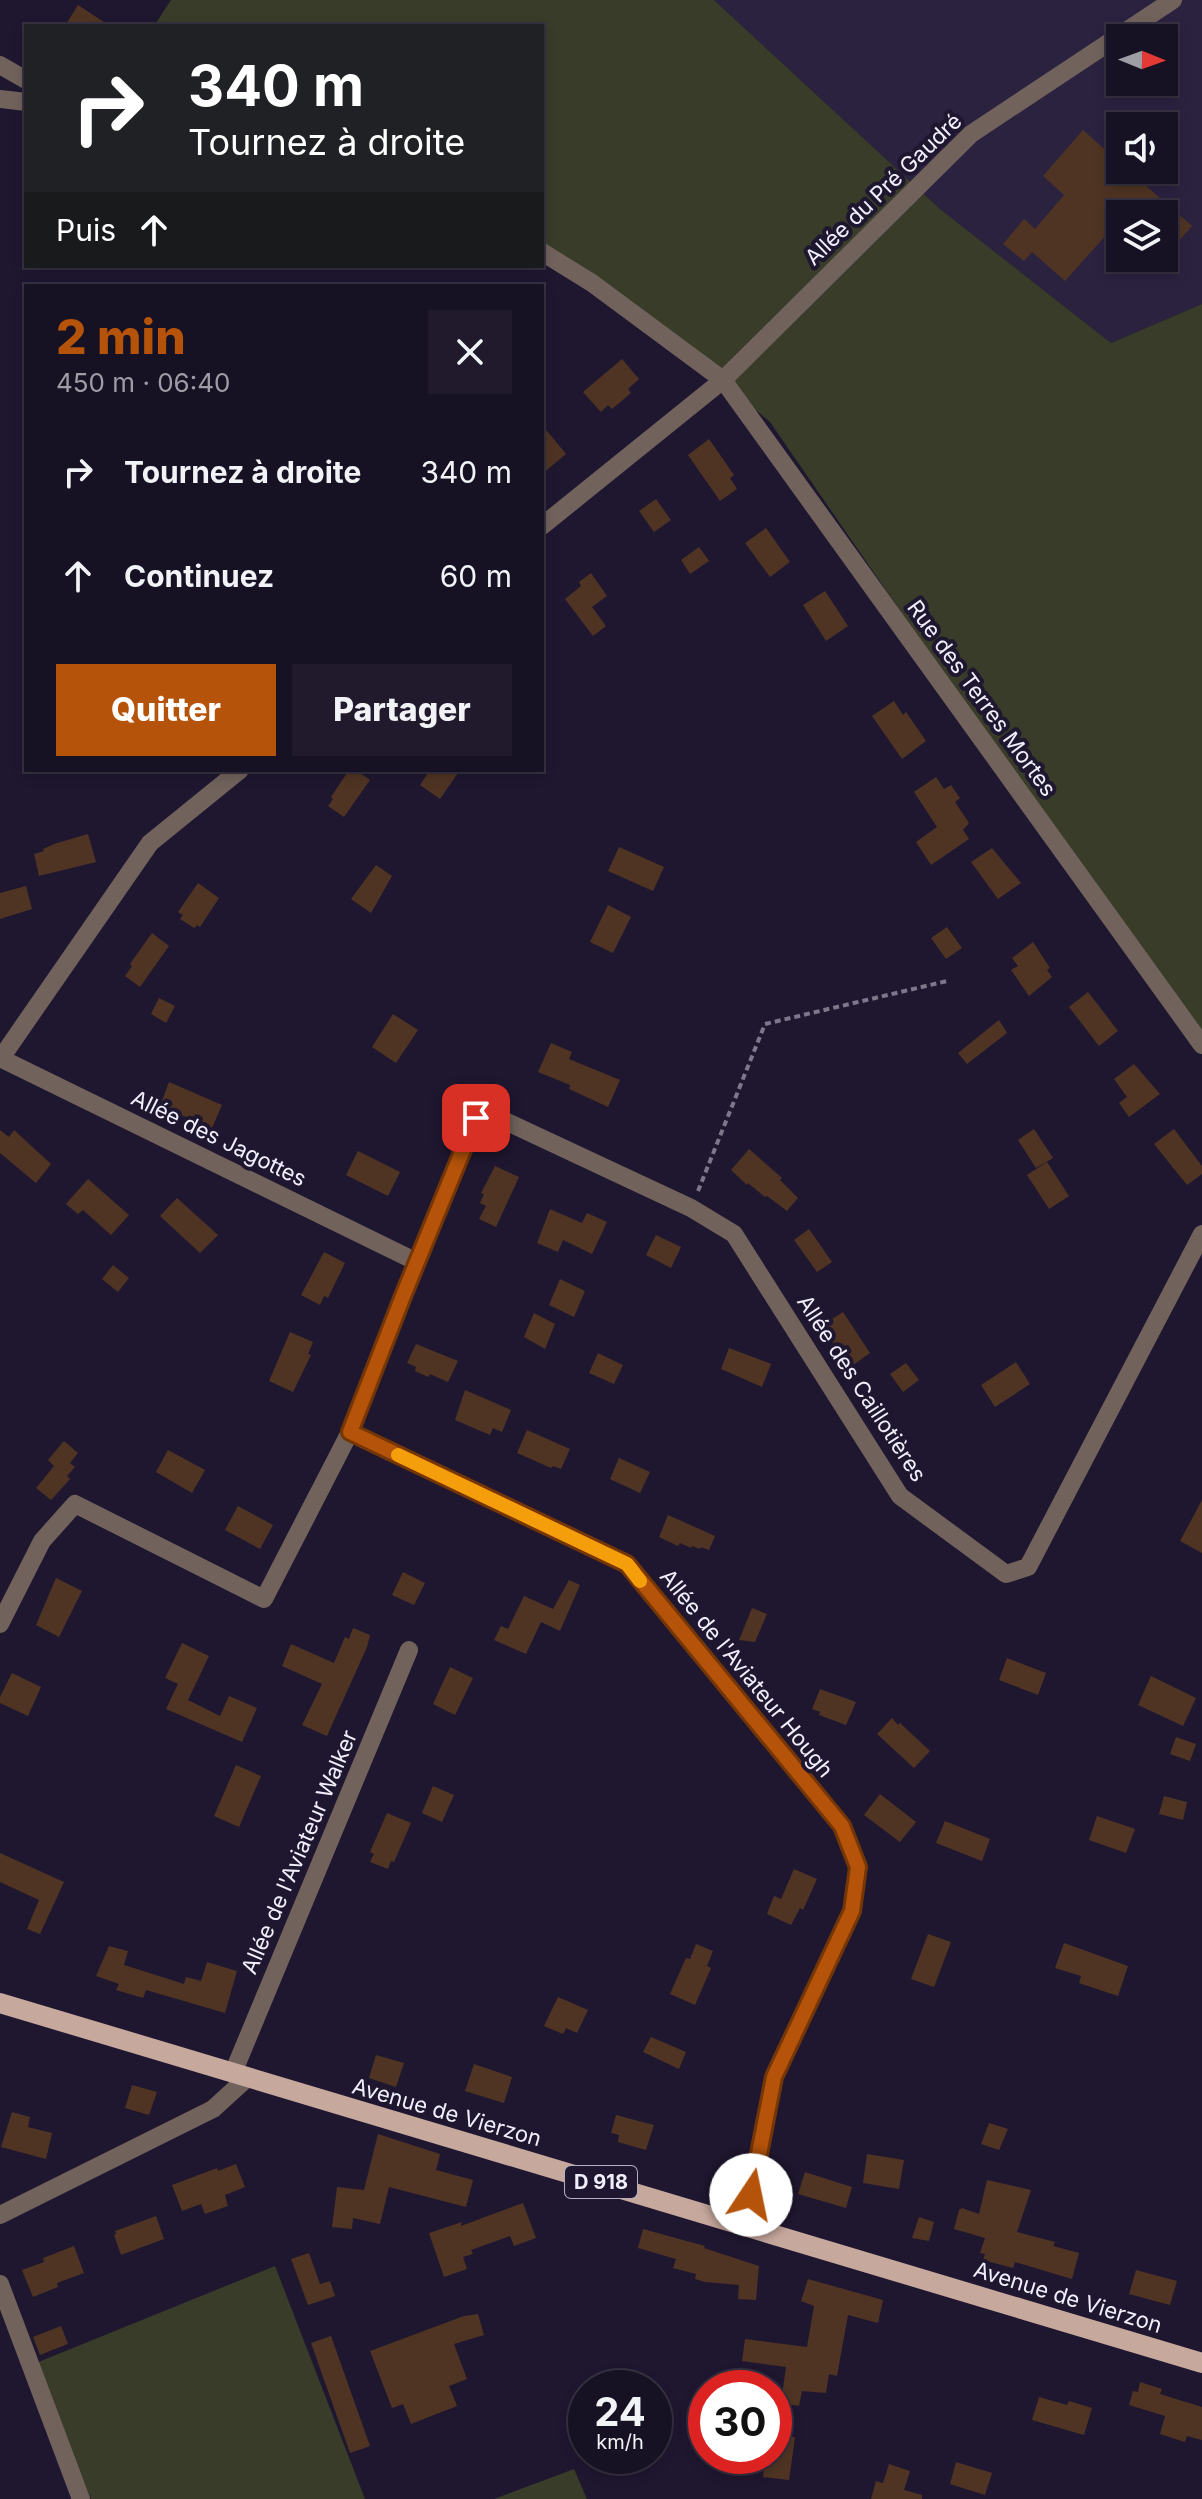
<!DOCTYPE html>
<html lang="fr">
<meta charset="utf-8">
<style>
body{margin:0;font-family:Inter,sans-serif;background:#201a2c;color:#f1f3f6;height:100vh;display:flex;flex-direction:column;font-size:30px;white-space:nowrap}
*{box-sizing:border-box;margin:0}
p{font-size:26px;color:#9e9da6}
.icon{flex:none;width:44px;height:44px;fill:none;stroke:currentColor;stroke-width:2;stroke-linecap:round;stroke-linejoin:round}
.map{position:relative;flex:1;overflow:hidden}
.drawer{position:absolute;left:24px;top:284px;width:520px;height:488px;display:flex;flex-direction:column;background:#171124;border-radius:0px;box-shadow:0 4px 12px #0003,0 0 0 2px #363141}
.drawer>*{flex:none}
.top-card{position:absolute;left:24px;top:24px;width:520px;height:244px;border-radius:0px;box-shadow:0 4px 12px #0003,0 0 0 2px #363141;background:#202124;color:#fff;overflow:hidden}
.needle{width:52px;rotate:91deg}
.buttons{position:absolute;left:1106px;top:24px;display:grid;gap:16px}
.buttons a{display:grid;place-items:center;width:72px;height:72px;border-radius:0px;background:#171124;box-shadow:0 4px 12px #0003,0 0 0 2px #363141;font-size:40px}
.speed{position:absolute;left:568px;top:2370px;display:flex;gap:16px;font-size:40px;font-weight:700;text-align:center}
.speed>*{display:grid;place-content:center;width:104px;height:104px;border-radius:50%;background:#171124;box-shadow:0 4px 12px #0003,0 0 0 2px #363141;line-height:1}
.speed small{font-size:20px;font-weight:400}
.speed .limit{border:12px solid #d22;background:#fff;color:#111}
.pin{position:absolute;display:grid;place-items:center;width:68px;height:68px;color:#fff;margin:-34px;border-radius:16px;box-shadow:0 4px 12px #0006}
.me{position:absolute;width:88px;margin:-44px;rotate:11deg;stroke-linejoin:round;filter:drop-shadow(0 0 6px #0008)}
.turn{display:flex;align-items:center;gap:28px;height:168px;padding:0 32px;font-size:36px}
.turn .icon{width:104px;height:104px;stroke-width:2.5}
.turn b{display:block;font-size:56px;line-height:68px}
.then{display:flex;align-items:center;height:76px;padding:0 32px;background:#0003;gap:16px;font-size:30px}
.round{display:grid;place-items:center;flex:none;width:84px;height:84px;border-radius:0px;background:#201a2c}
.summary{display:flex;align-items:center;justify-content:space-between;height:136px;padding:0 32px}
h1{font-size:48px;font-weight:800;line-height:60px;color:#b45309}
.primary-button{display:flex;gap:16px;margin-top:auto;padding:16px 32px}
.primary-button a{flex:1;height:92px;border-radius:0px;background:#b45309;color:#fff;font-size:32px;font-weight:800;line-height:92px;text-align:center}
.primary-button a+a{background:#201a2c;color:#f1f3f6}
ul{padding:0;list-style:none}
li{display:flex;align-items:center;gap:24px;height:104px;padding:0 32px}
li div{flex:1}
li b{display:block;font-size:30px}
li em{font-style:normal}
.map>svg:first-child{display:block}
</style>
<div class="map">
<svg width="1202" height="2499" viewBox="0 0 1202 2499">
<rect width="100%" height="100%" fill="#1f1730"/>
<path fill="#2b2240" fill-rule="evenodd" d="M714,0H1202V304L1111,343L940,209ZM1120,38H1164V82H1120ZM1120,126H1164V170H1120ZM1120,214H1164V258H1120Z"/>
<g fill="#383c29">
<path d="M171,0H714L940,209L1111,343L1202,304V1048L770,422L648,319L542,254V26H154Z"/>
<path d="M275,2266L365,2499H91L36,2363Z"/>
<path d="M574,2469L587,2499H494Z"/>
</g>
<g fill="#4f3423">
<path d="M78,5L110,26H65Z"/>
<path d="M1083,130L1120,163V170H1128L1192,226L1164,258V214H1120V244L1108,233L1065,281L1032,252L1024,261L1003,244L1024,219L1035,229L1064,195L1043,176Z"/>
<path d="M622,359L639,379L628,389L631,393L612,409L608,405L601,412L583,392Z"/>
<path d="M542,425L566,454L542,474Z"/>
<path d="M709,439L734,475L730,478L737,489L720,501L688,455Z"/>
<path d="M656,499L671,520L654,532L639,511Z"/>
<path d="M766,528L790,562L770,577L745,543Z"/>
<path d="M699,547L709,561L690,574L681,560Z"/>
<path d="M591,573L607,596L592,607L606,626L593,636L565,599L581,586L579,582Z"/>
<path d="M825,591L848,626L826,641L803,605Z"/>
<path d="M894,701L903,715L906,712L926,741L902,759L872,716Z"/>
<path d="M349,770H356L370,780L344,817L328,806L333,799L331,797Z"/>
<path d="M430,770H460L440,799L420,785Z"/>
<path d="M936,777L944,789L951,785L960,798L955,802L969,823L963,830L969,839L931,865L916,842L937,827L914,792Z"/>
<path d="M88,834L96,862L39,876L34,854L44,851L43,849L54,844Z"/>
<path d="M619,847L664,867L653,891L608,871Z"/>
<path d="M992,848L1021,883L998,899L971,862Z"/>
<path d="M376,865L392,876L371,913L351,899Z"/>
<path d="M198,883L219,898L200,927L197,925L194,928L180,919L183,915L178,912Z"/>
<path d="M26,886L32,909L0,919V893Z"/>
<path d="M608,905L631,917L613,953L590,942Z"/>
<path d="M947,927L962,948L946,959L931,938Z"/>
<path d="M152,933L169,946L140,987L125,976L132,966L130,964Z"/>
<path d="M1033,942L1050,968L1047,970L1052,977L1029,996L1011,970L1018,966L1012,958Z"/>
<path d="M1088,992L1118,1031L1099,1046L1069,1007Z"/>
<path d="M159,998L175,1006L166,1023L151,1014Z"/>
<path d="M393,1014L418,1030L396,1063L372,1047Z"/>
<path d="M999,1020L1007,1033L967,1064L958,1053Z"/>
<path d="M551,1043L572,1052L569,1059L620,1080L608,1107L569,1089L570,1085L538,1072Z"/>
<path d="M1134,1064L1160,1094L1129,1117L1119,1103L1127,1097L1114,1079Z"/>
<path d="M169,1082L222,1105L212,1128L160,1106Z"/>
<path d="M1034,1129L1053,1158L1036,1168L1018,1140Z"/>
<path d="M1174,1129L1202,1166V1174L1187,1185L1154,1144Z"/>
<path d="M0,1130L9,1137L14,1130L51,1164L36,1183L0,1153Z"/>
<path d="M749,1149L782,1178L780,1180L798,1198L787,1211L767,1196L765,1197L748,1183L747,1185L731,1170Z"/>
<path d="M358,1151L400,1172L388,1196L346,1175Z"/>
<path d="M1047,1162L1069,1196L1049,1209L1027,1175Z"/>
<path d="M495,1166L519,1177L496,1227L479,1219L486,1206L480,1203L484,1194L481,1193Z"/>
<path d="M88,1179L129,1215L111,1235L83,1210L78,1214L66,1204Z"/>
<path d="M177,1198L218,1235L200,1253L160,1216Z"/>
<path d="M550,1209L582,1223L587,1213L607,1222L592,1254L563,1240L558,1252L537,1243Z"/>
<path d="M809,1229L832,1262L817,1272L794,1240Z"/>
<path d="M656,1235L681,1247L671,1268L646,1255Z"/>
<path d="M324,1252L345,1263L328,1298L324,1296L320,1305L301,1295Z"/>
<path d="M113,1265L129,1278L118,1292L102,1279Z"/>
<path d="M560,1279L585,1291L574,1317L549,1305Z"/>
<path d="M843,1312L870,1353L849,1368L821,1326Z"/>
<path d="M534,1313L555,1324L545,1349L524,1337Z"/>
<path d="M290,1332L313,1342L308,1354L311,1355L293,1392L269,1381Z"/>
<path d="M416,1344L458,1361L448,1382L430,1374L428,1377L415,1371L416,1367L407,1363Z"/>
<path d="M729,1348L771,1364L762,1387L721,1369Z"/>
<path d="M598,1353L623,1365L614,1384L589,1373Z"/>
<path d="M1016,1362L1030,1384L995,1407L981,1385Z"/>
<path d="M906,1363L919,1380L903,1392L890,1374Z"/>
<path d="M465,1390L511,1410L502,1432L493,1428L490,1435L455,1420Z"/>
<path d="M527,1430L570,1449L561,1469L553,1466L551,1468L517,1453Z"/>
<path d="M64,1441L78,1453L70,1463L75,1467L67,1476L70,1479L51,1500L36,1488L54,1466L48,1460Z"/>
<path d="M168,1450L205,1470L192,1493L156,1472Z"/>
<path d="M619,1458L650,1472L640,1493L610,1479Z"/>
<path d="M1202,1500V1553L1180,1541Z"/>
<path d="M238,1506L273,1525L260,1549L225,1530Z"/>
<path d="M668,1515L715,1536L709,1550L701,1547L700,1549L692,1546L691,1548L680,1543L678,1546L659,1537Z"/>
<path d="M403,1572L425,1583L414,1605L392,1595Z"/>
<path d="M56,1578L82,1591L59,1637L36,1625Z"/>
<path d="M569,1580L580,1585L560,1631L541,1622L526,1654L494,1640L501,1626L508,1629L524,1596L553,1609Z"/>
<path d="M752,1608L767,1614L755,1642L739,1640Z"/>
<path d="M353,1628L370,1635L367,1647L327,1736L302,1725L322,1684L282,1666L291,1644L334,1663L345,1637L349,1639Z"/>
<path d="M182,1643L209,1656L188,1700L220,1716L229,1696L257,1708L242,1742L166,1709L178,1684L165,1678Z"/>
<path d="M1007,1658L1046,1673L1038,1695L999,1680Z"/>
<path d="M450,1667L473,1678L455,1715L433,1704Z"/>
<path d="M12,1673L41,1687L28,1716L0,1703V1697Z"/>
<path d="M1151,1676L1196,1698L1183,1726L1138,1705Z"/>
<path d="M820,1689L856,1702L846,1725L819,1715L820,1712L812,1709Z"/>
<path d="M892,1718L898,1725L900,1723L930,1751L914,1768L877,1734Z"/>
<path d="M1176,1737L1196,1744L1190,1761L1170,1754Z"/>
<path d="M236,1765L261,1776L239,1827L214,1816Z"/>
<path d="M433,1786L454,1795L442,1822L422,1813Z"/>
<path d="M880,1794L916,1822L900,1842L864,1815Z"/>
<path d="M1164,1796L1187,1802L1183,1820L1159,1814Z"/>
<path d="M387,1813L411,1823L394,1862L391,1861L388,1869L370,1862L374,1854L370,1852Z"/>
<path d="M1097,1816L1135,1829L1126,1853L1089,1840Z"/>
<path d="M945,1821L990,1839L982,1861L936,1843Z"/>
<path d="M0,1853L64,1882L40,1934L27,1929L39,1900L0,1882Z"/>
<path d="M794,1869L817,1879L803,1910L800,1908L791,1925L767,1914L774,1896L781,1899Z"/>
<path d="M928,1934L951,1942L934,1987L911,1979Z"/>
<path d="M1064,1943L1128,1966L1118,1996L1079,1983L1081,1976L1055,1968Z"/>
<path d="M696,1944L713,1951L707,1966L711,1968L695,2005L670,1994L686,1958L690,1959Z"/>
<path d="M109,1946L128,1951L124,1965L184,1984L186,1977L201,1981L207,1962L237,1971L225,2013L146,1990L143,1998L116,1990L119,1984L96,1976Z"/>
<path d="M558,1997L588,2010L577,2033L566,2028L563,2034L544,2026Z"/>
<path d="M651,2037L686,2052L679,2069L643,2052Z"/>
<path d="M376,2055L404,2063L396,2087L369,2078Z"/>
<path d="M474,2064L512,2077L504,2103L465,2091Z"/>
<path d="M132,2085L157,2092L149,2115L125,2108Z"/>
<path d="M12,2112L30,2117L28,2127L52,2133L46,2159L1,2147Z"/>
<path d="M616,2115L654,2125L646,2150L618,2142L619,2135L611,2133Z"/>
<path d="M989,2123L1008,2129L999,2150L981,2144Z"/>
<path d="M378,2134L440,2154L436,2170L473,2180L466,2207L389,2187L380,2224L353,2218L352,2229L332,2227L337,2187L364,2190Z"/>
<path d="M867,2154L904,2160L899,2189L863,2183Z"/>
<path d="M236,2164L245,2187L225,2195L228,2206L205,2214L201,2204L182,2211L172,2185L217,2168L218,2171Z"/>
<path d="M805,2172L852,2187L846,2208L798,2194Z"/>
<path d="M987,2180L1031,2190L1017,2232L1055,2242L1053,2246L1079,2253L1072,2279L1015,2262L1013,2268L983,2260L985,2254L980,2253L985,2238L954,2229L959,2210L962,2208L979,2214Z"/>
<path d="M523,2203L536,2238L514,2246L510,2236L471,2250L473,2254L463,2257L467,2269L444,2277L429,2233L462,2222L461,2226Z"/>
<path d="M156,2216L164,2239L121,2255L114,2235L116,2234L115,2231Z"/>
<path d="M919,2217L934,2222L929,2241L912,2238Z"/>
<path d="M643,2229L705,2246L704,2248L759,2266L756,2300L738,2299L739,2285L705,2282L695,2279L696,2274L673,2268L676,2259L638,2248Z"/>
<path d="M74,2246L84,2273L57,2283L58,2287L33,2297L22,2270L44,2262L43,2258Z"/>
<path d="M309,2253L320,2284L330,2281L335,2296L308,2305L291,2259Z"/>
<path d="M1136,2270L1177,2281L1170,2305L1129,2294Z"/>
<path d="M808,2279L883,2300L878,2323L848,2315L837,2376L829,2374L826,2393L802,2391L799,2406L781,2403L786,2367L742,2361L745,2339L807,2347L814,2306L801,2301Z"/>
<path d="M478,2314L484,2335L454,2344L467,2379L449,2386L457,2406L411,2424L403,2404L392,2408L370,2351L464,2316Z"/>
<path d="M61,2326L68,2344L40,2355L33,2337Z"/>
<path d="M331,2336L370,2446L350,2453L311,2343Z"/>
<path d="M1140,2382L1162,2389L1160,2394L1202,2407V2440L1187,2436L1185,2442L1160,2434L1165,2416L1129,2405L1133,2391L1138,2392Z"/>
<path d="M1039,2397L1067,2405L1069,2401L1092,2408L1084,2435L1032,2420Z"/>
<path d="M774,2435L795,2437L789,2480L763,2477L765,2456H774Z"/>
<path d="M956,2462L992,2473L985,2495L950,2484Z"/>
<path d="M889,2464L910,2471L904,2490L922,2495V2499H871L876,2481L883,2483Z"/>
</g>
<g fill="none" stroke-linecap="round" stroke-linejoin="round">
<path stroke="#7d778b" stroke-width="4" stroke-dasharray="6 4" stroke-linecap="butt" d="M698,1191L765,1024L947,981"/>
<g stroke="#71625c" stroke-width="18">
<path d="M0,65L26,80"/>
<path d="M0,99L26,102"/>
<path d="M542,252L592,283L723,380L1202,1045"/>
<path d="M542,526L723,380L971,134L1173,0"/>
<path d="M0,1058L417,1262"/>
<path d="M1,1058L150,843L240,770"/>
<path d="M0,1624L42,1541L75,1504L264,1599L350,1432"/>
<path d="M233,2073L409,1650"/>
<path d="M0,2215L213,2109L247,2078"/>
<path d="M745,2224L774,2077L852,1911L858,1867L842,1826L627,1564L350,1432L403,1296L476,1118L488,1113L691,1208L734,1234L900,1496L1006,1574L1028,1567L1202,1234"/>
<path d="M0,2284L81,2499"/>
</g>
<path stroke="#c7a89d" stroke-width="20" d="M0,2003L1202,2363"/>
</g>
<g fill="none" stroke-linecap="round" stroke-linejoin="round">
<defs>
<path id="route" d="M476,1118L403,1296L350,1432L627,1564L842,1826L858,1867L852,1911L774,2077L751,2195"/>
</defs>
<use href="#route" stroke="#753606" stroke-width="20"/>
<use href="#route" stroke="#b45309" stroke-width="14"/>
<path stroke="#f59e0b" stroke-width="14" d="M398,1455L627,1564L640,1581"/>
</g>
<g text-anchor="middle" stroke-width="8" stroke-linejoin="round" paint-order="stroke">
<rect fill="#1f1730" stroke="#b3aebf" stroke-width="2" x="565" y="2166" width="72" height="32" rx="6"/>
<g font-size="20" font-weight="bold" fill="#f2effc">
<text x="601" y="2189">D 918</text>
</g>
<g font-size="22" fill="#f2effc" stroke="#1f1730">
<text transform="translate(883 189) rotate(-44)" y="8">Allée du Pré Gaudré</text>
<text transform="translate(982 698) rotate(54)" y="8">Rue des Terres Mortes</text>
<text transform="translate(219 1138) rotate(26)" y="8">Allée des Jagottes</text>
<text transform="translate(862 1388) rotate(57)" y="8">Allée des Caillotières</text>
<text transform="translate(747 1673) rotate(51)" y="8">Allée de l'Aviateur Hough</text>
<text transform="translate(299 1852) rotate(-67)" y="8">Allée de l'Aviateur Walker</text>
<text transform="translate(447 2112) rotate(16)" y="8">Avenue de Vierzon</text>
<text transform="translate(1068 2297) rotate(17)" y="8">Avenue de Vierzon</text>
</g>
</g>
</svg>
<div class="buttons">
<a><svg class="needle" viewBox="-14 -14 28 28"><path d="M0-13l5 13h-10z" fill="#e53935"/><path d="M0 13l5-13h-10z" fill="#9e9da6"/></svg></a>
<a><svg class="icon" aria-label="sound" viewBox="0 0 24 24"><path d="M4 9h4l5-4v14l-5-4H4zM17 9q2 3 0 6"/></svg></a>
<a><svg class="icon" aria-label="layers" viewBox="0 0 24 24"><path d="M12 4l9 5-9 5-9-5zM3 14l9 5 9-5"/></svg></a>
</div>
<div class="speed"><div>24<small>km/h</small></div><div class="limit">30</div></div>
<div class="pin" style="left:476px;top:1118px;background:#d93025"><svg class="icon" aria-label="arrive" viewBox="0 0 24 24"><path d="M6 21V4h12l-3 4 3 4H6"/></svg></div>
<svg class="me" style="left:751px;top:2195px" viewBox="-20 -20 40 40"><circle r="19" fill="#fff"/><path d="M0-13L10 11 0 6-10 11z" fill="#b45309"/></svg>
<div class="top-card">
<div class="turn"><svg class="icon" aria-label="right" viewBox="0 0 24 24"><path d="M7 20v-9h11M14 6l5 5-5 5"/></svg><div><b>340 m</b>Tournez à droite</div></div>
<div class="then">Puis<svg class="icon" aria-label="ahead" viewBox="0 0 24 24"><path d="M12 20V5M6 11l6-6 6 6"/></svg></div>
</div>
<section class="drawer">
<div class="summary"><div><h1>2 min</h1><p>450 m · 06:40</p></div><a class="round"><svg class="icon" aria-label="close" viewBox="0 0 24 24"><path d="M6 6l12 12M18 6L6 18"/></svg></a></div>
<ul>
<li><svg class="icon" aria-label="right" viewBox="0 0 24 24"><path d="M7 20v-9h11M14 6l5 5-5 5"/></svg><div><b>Tournez à droite</b></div><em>340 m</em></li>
<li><svg class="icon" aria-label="ahead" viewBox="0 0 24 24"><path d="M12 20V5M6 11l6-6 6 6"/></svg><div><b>Continuez</b></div><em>60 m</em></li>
</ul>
<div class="primary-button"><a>Quitter</a><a>Partager</a></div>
</section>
</div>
